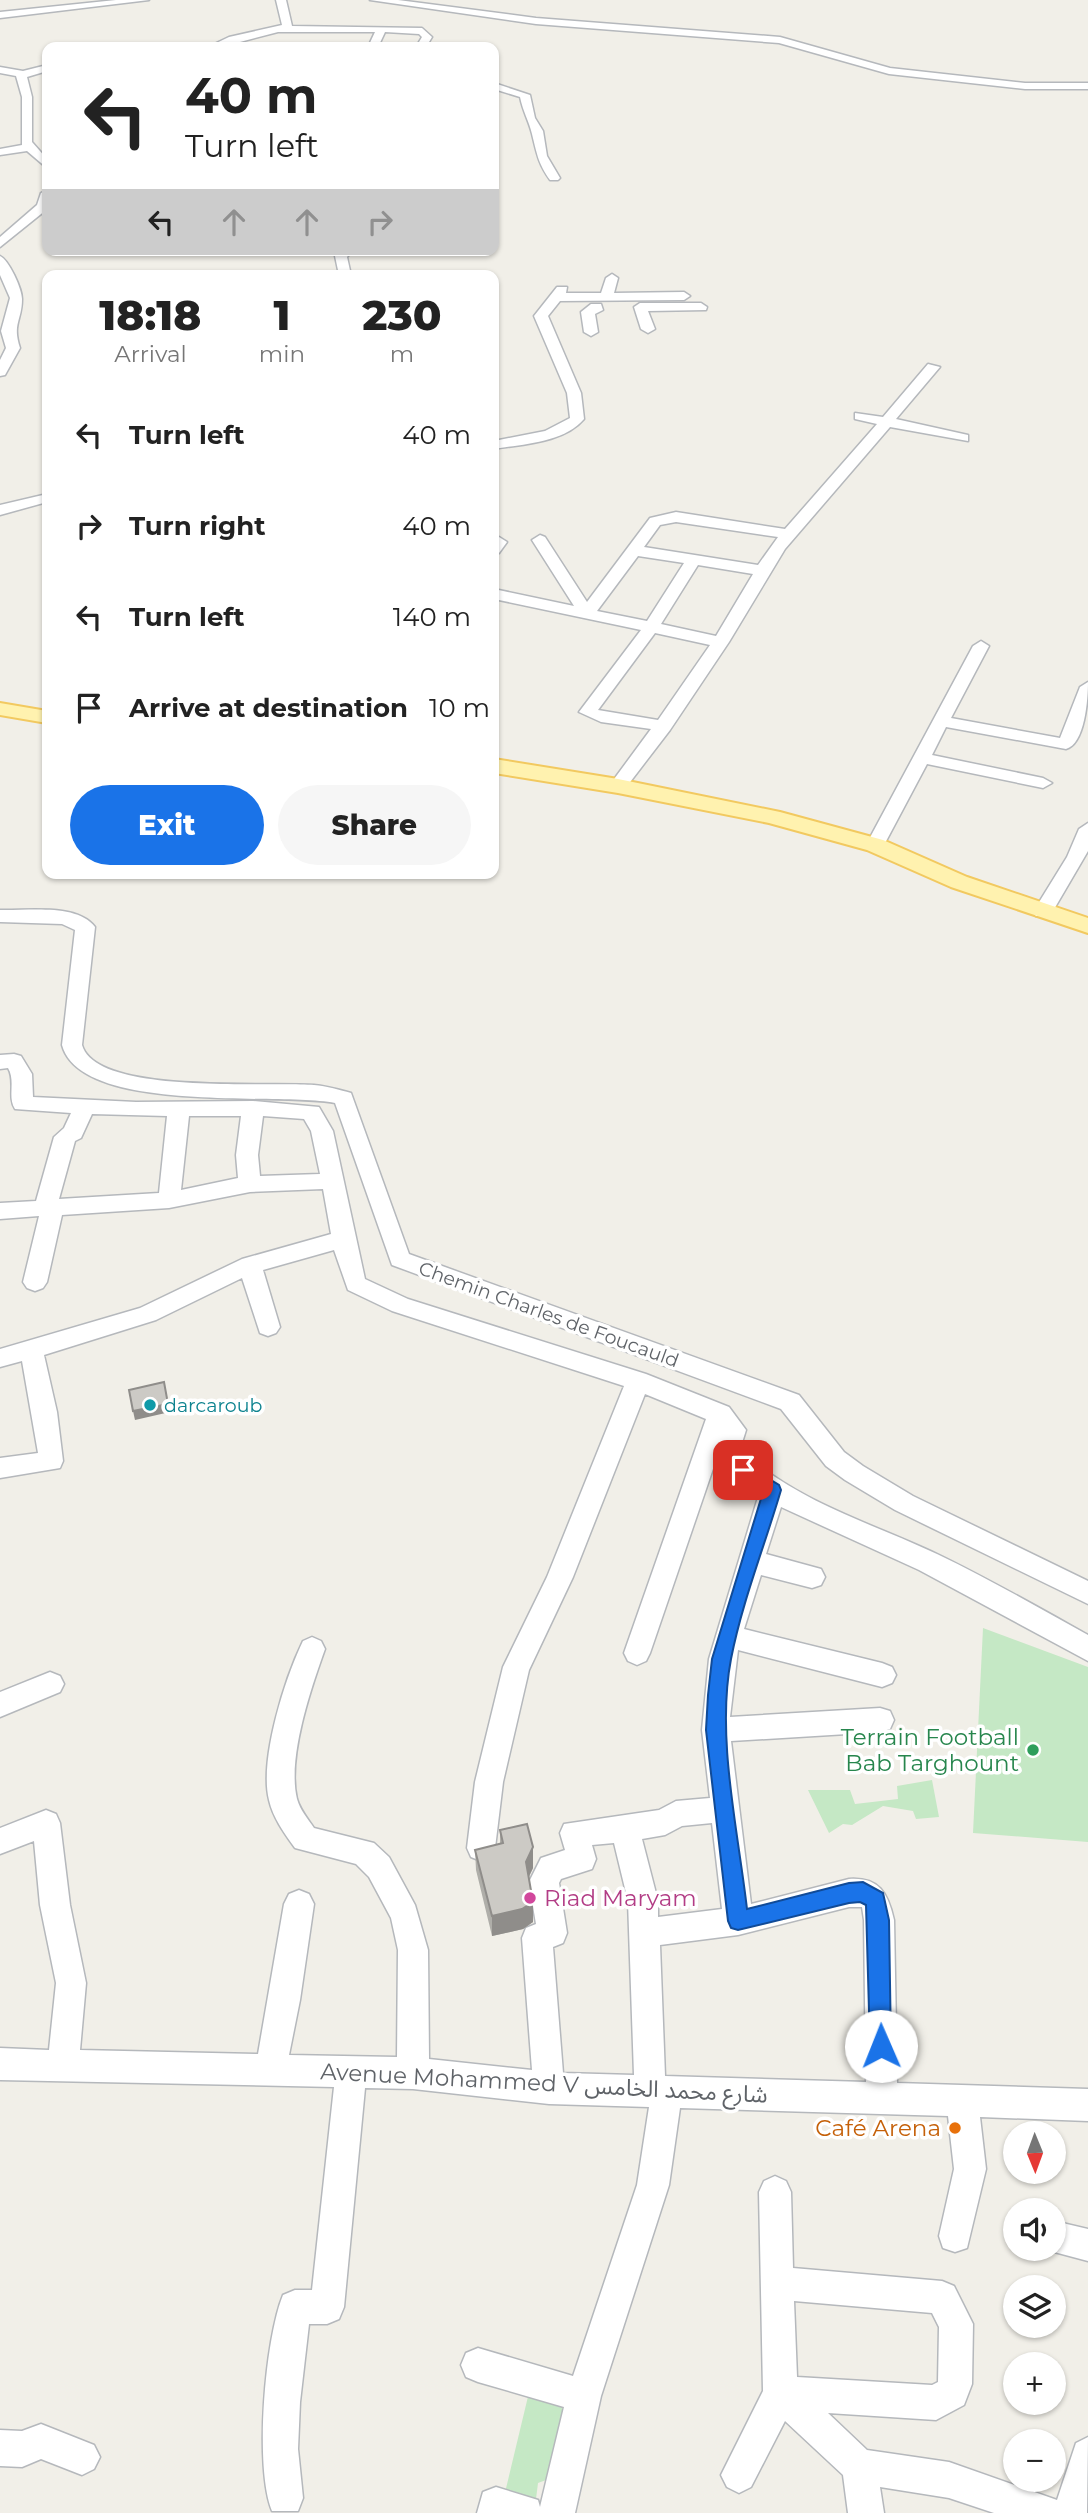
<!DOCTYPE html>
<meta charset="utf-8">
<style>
body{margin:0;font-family:Montserrat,"Noto Sans Arabic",sans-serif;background:#f6f6f6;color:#222;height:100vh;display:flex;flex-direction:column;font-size:26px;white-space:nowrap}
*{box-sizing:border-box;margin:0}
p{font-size:23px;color:#767676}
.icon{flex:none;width:38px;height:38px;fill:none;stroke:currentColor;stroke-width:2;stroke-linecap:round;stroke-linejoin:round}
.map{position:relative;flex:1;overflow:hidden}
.side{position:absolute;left:42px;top:270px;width:457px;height:609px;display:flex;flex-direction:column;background:#fff;border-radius:14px;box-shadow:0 2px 5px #0004}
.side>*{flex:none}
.guide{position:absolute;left:42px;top:42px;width:457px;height:214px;border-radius:14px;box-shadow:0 2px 5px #0004;background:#fff;color:#222;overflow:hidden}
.needle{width:46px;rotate:179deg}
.fabs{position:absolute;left:1003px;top:2121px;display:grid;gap:14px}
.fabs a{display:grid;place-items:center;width:63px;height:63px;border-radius:50%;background:#fff;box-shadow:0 2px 5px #0004;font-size:35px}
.pin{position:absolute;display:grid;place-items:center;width:60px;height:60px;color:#fff;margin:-30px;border-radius:14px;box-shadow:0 4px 10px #0006}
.me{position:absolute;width:77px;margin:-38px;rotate:359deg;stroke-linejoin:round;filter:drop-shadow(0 0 5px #0008)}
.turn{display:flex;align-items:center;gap:24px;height:147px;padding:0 28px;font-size:32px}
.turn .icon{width:91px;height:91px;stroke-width:2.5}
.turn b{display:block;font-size:49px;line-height:60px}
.lanes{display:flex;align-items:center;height:66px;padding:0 28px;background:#0003;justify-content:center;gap:35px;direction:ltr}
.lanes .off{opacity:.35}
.eta{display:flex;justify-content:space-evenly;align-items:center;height:119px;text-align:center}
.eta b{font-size:42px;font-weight:800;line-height:49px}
.action{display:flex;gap:14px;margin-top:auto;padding:14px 28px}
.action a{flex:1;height:80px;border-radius:42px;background:#1a73e8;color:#fff;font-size:28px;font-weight:800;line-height:80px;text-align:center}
.action a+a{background:#f6f6f6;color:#222}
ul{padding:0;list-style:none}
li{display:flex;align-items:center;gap:21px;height:91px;padding:0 28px}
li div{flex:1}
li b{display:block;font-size:26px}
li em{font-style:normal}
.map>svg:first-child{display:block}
</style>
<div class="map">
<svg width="1088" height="2513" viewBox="0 0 1088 2513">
<rect width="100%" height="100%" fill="#f1efe8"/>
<g fill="#c5e8c5">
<path d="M983,1628L1088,1667V1842L973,1833Z"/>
<path d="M932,1780L939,1817L916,1819L913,1811L883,1806L852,1825L843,1824L829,1833L808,1790H850L855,1804L898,1799L897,1786Z"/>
<path d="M531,2384L580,2399L546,2480L538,2483L536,2499L516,2506L503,2501Z"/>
</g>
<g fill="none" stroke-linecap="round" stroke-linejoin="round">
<defs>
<g id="minor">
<path d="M116,0H149L0,18V12Z"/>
<path d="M276,0H286L292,26L422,28L432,37L426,47H416L422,37L419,34L385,32L378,47H368L375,32H278L221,47H208L229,37L282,25Z"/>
<path d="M370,0H398L536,18L780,37L890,68L1025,83H1088V89H1025L889,74L779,43L536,24Z"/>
<path d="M47,65V71L27,77L32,97V142L47,159V168L27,151L0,155V149L22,145V97L16,76L0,73V67L23,71Z"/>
<path d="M494,83L530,95L535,118L543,131L547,156L560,178L558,180H550C538,163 537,154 532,134C529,121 523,112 520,97L494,89Z"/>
<path d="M47,190L46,210L0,247V237L37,205L41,193Z"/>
<path d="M340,250H353L347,257L351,275H339L335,256Z"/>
<path d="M0,256C9,260 22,289 22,299C22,321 12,323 20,348L5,375L0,376V360L6,348L1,331L10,298L0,275Z"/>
<path d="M612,274L618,278L614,293L684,292L690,296L684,300L560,301L548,316L581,393L584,419C564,443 522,444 494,449V441L545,431L570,418L567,393L534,316L557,287H567L566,293H601L606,278Z"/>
<path d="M701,303L707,307L706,310L648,311L655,329L648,333L641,329L634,307L640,303Z"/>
<path d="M591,304H601L603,310L595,314L598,332L591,336L584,332L581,312Z"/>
<path d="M928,364L940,367L896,419L968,435V441L890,427L785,549L729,642L670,730L624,790H612L609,786L651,729L601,722L579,712L641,630L494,599V589L574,606L532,540L540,535L545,537L587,602L650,518L676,512L785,529L877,424L855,419V413L883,417ZM676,522L778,537L758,565L644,547L660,525ZM638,556L684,563L647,621L597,611ZM698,565L753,574L716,636L661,624ZM655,633L710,645L658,720L598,710Z"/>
<path d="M47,494V502L0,515V505Z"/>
<path d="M499,537L507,542L499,553L494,555V539Z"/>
<path d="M981,641L989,646L951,718L1060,738L1080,687L1088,682C1088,699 1085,744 1066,749L946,727L932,755L1043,778L1052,783L1043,788L927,764L884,845L882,849H868L866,845L973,646Z"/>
<path d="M1088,823V851L1050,916H1036L1033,912L1067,857L1079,829Z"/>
<path d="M0,910C27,911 77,903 95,927L82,1045C96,1096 271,1081 314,1085C327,1086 340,1090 351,1093L409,1254L799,1395L844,1452L863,1466L913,1496L1088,1581V1604L895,1510L845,1480L826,1466L781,1409L392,1265L335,1103C277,1092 81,1115 62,1045L75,930L62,924L0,922Z"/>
<path d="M14,1054L21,1056L32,1074L33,1097L136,1102L253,1101L319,1107L333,1131L365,1279L408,1299L646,1374L729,1407L746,1430L740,1449C796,1502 869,1522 937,1554C989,1579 1038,1607 1088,1635V1661L919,1570L781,1507L766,1554L821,1569L825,1577L821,1585L812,1588L761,1575L744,1629L882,1663L892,1667L896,1675L892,1683L882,1687L738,1650L730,1717L880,1708L890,1711L894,1720L890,1729L880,1732L731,1741L751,1904L849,1879C879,1877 888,1893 894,1920L897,2083L1088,2089V2121L980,2117L986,2169L967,2248L955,2252L943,2248L939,2236L954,2169L948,2116L680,2108L669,2185L601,2396L575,2513H477L483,2492L496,2487L538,2500L540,2507L564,2407L478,2382L466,2377L461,2365L466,2353L478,2348L573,2376L637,2185L649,2107L549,2104L413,2089L365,2088L344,2307L339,2319L327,2324H309L300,2402L298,2449L303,2498L298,2511H272C254,2467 265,2339 283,2295L295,2290H312L334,2087L0,2080V2048L49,2050L56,1983L40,1905L34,1841L0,1854V1828L46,1810L56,1814L60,1823L70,1905L86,1983L80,2050L258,2054L284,1904L289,1894L299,1890L309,1894L314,1904L300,2000L289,2055L397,2057L398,1950L391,1918L369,1877L356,1864L295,1848C285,1834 273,1818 269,1800C259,1760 285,1678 303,1641L312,1637L321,1641L325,1649C311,1688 287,1758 297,1799C300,1810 308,1819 314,1828L374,1843L389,1857L415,1905L428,1950L429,2059L532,2070L522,1938L526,1928L536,1924L529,1882L541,1858L565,1850L560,1833L564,1824L659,1810L676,1801L710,1798L702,1730L709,1659L759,1494L717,1457L650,1653L646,1661L637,1665L628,1661L624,1653L706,1419L645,1394L573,1577L529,1670L503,1782L495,1848L491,1857L481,1861L471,1857L467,1848L475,1782L503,1667L547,1577L624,1386L392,1311L348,1290L334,1250L263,1270L280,1327L276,1333L268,1336L260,1333L242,1278L156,1320L44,1355L57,1412L63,1461L60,1468L0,1478V1458L38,1453L22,1361L0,1367V1349L140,1308L242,1259L331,1234L323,1189L250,1192L169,1208L62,1215L47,1282L43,1288L35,1291L27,1288L23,1282L39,1216L0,1219V1203L36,1201L54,1137L64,1128L71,1113L15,1109C7,1097 16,1081 8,1068L0,1069V1055ZM92,1114L167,1116L159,1193L59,1199L75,1141L81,1138ZM189,1116H241L236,1155L238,1178L181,1190ZM263,1116L304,1119L311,1131L320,1174L260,1176L258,1155ZM712,1823L722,1909L658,1917V1901L642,1839L665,1835L682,1826ZM614,1843L628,1901L634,2075L563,2073L553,1947L563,1943L567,1933L559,1883L561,1879L592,1869L596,1859L592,1845ZM849,1907H862L864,1920L866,2082L665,2076L660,1945L738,1935Z"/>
<path d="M50,1672L60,1676L64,1684L60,1692L0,1717V1692Z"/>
<path d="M775,2176L786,2181L791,2192L793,2268L942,2281L954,2286L973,2324L972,2384L964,2405L936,2420L828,2413L867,2450L949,2462L1057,2500L1076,2443L1088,2437L1087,2513H994L949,2498L880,2487L884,2513H848L843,2475L785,2421L751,2487L739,2493L727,2487L721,2475L763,2391L759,2192L764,2181ZM794,2301L932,2313L939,2327L938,2382L932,2385L797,2377Z"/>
<path d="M1054,2221L1088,2229V2261L1043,2249H1054Z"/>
<path d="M41,2424L94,2445L100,2457L94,2469L82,2475L41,2459L22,2467L0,2466V2430L22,2431Z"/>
</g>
<g id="major">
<path d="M0,703L47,711V723L0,715Z"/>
<path d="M494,759L618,779L780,812L883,840L967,877L1088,918V933L951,887L867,850L769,823L618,793L494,773Z"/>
</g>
</defs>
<use href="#minor" stroke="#b5b8bc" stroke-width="3"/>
<use href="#major" stroke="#f2c960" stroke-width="4"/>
<use href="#minor" fill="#fff" fill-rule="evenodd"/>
<use href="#major" fill="#fff2af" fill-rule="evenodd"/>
</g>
<path fill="#afaea9" d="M500,1830L533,1847V1868L529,1877L533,1902V1922L523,1929L492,1936L476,1870L475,1850L500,1844Z"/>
<g fill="#8f8d8a">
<path d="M168,1404L170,1412L135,1420L133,1411Z"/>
<path d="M533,1847V1868L526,1882V1862Z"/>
<path d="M533,1902V1922L523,1929L492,1936V1916Z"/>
</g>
<g fill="#cccac5" stroke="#8f8d8a" stroke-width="2">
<path d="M164,1382L168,1404L133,1411L129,1390Z"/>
<path d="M527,1824L533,1847L526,1862L533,1902L522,1909L492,1916L475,1850L503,1843L500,1830Z"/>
</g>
<path fill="#1a73e8" stroke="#114b97" stroke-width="2" d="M743,1463L779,1485L781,1490C765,1545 742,1602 731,1659C716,1737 738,1830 747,1909L849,1883L863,1882L883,1893L889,1920L891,2046L888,2054L881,2057L873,2054L870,2046L866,1905L860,1902L849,1903L738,1930L731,1928L728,1921L706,1730L708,1695L712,1659L763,1492L734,1470Z"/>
<circle fill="#0f9aa8" stroke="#fff" stroke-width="2.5" cx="150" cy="1405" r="7"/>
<circle fill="#2e9e5b" stroke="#fff" stroke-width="2.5" cx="1033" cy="1750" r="7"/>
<circle fill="#d1479c" stroke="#fff" stroke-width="2.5" cx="530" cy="1898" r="7"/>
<circle fill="#e8710a" stroke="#fff" stroke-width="2.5" cx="955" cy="2128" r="7"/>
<g text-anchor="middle" stroke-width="7" stroke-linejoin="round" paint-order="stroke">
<g font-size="19" fill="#5f6368" stroke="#fff">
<text transform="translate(549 1314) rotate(20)" y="7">Chemin Charles de Foucauld</text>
</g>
<g font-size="19" fill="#0d838f" stroke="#fff" text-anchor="start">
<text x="164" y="1412">darcaroub</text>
</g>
<g font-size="23" fill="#27864d" stroke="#fff" text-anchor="end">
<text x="1019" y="1745">Terrain Football<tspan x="1019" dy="26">Bab Targhount</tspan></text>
</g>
<g font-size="23" fill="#b23c85" stroke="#fff" text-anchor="start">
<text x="544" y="1906">Riad Maryam</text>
</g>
<g font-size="23" fill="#5f6368" stroke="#fff">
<text transform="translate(544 2083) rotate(3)" y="8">Avenue Mohammed V شارع محمد الخامس</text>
</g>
<g font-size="23" fill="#c56008" stroke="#fff" text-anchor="end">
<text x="941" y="2136">Café Arena</text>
</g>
</g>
</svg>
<div class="fabs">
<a><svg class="needle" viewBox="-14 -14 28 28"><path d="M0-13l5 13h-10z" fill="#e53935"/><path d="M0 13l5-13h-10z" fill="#767676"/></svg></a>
<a><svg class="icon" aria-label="sound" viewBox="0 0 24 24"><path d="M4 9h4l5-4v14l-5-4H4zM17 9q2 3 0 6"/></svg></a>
<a><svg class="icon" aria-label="layers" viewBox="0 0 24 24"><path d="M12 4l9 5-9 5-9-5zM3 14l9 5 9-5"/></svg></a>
<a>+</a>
<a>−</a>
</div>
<div class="pin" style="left:743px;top:1470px;background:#d93025"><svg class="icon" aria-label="arrive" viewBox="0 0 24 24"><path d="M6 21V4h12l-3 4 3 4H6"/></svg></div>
<svg class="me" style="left:881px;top:2046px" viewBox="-20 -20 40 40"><circle r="19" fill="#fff"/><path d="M0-13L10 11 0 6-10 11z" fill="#1a73e8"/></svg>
<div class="guide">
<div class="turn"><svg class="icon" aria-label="left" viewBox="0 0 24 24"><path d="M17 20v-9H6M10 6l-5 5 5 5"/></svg><div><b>40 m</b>Turn left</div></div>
<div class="lanes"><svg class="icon" aria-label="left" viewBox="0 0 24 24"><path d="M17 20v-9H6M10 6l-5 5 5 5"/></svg><svg class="icon off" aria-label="ahead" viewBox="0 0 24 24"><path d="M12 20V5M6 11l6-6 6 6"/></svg><svg class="icon off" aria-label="ahead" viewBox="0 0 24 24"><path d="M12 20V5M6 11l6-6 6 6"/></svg><svg class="icon off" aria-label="right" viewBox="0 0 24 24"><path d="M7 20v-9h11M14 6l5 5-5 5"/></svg></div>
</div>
<section class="side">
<div class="eta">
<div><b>18:18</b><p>Arrival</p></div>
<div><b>1</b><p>min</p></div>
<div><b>230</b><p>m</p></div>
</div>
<ul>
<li><svg class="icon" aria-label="left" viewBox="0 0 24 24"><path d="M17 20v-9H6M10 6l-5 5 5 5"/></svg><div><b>Turn left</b></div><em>40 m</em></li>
<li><svg class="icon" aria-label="right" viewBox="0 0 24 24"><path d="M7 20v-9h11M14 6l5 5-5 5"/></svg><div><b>Turn right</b></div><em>40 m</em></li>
<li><svg class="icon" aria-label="left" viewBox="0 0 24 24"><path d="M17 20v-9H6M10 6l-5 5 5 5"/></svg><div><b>Turn left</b></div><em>140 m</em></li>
<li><svg class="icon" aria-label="arrive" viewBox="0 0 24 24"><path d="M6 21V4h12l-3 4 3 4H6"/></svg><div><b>Arrive at destination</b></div><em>10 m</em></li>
</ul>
<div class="action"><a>Exit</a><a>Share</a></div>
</section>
</div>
